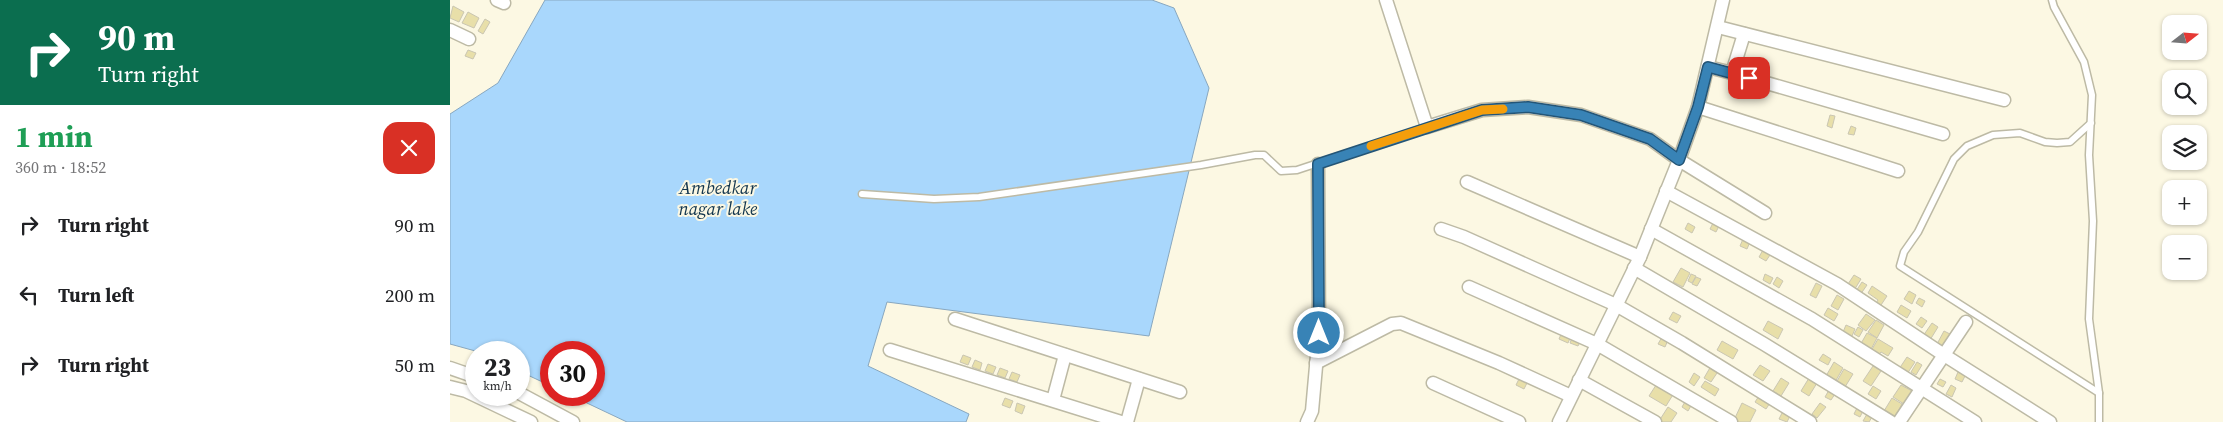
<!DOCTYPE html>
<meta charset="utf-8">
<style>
body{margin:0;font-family:"Source Serif 4",serif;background:#f6f6f6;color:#202124;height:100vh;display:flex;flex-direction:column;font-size:19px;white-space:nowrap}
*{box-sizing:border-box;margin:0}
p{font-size:16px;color:#757577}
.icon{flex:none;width:28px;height:28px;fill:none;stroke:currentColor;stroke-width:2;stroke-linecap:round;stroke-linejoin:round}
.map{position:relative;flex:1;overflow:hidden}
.details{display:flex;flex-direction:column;background:#fff;width:450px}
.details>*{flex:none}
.top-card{background:#0b6e4f;color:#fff;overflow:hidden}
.needle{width:32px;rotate:73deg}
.tools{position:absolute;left:1712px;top:15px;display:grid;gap:10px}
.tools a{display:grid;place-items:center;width:45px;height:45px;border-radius:10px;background:#fff;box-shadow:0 1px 4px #0004;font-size:25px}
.speed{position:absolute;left:15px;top:341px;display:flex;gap:10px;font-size:25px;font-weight:700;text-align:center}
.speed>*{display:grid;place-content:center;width:65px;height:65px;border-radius:50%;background:#fff;box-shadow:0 1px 4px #0004;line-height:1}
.speed small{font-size:12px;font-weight:400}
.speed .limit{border:8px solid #d22;background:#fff;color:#111}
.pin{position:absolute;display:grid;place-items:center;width:42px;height:42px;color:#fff;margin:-21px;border-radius:10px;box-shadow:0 2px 8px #0006}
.me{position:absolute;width:55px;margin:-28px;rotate:0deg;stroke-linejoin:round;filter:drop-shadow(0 0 4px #0008)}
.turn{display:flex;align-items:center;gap:18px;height:105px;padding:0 15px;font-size:22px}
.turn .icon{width:65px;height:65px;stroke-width:2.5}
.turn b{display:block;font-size:35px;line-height:42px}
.round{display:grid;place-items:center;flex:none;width:52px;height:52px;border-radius:15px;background:#f6f6f6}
.head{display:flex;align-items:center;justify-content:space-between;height:85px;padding:0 15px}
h1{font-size:30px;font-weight:700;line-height:38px;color:#1e9e55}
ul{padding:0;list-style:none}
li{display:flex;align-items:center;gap:15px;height:70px;padding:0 15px}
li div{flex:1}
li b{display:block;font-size:19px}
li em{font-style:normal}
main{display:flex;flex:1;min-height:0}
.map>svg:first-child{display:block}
</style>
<main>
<section class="details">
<div class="top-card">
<div class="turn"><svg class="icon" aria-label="right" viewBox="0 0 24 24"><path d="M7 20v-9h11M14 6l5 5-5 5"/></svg><div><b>90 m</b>Turn right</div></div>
</div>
<div class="head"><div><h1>1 min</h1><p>360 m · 18:52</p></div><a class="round" style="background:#d93025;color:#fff"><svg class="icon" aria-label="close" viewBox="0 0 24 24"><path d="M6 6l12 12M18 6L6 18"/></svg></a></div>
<ul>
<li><svg class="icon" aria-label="right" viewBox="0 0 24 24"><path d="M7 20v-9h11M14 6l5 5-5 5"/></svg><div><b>Turn right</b></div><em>90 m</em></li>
<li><svg class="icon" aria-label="left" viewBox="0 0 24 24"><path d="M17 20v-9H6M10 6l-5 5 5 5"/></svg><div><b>Turn left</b></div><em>200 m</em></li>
<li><svg class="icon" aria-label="right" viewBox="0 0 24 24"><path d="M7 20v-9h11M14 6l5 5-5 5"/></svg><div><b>Turn right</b></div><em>50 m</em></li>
</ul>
</section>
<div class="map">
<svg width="1773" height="422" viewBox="0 0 1773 422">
<rect width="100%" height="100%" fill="#fcf8e3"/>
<path fill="#a9d7fc" stroke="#88a7bf" d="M95,0H702L724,8L759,88L699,336L437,302L418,366L519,414L516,422H177L120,395H144V352H101V386L69,371V352H29L0,344V114L48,83Z"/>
<g fill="#e8dfa9" stroke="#cac6b2">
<path d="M3,6L14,12L9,22L0,18Z"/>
<path d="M18,12L29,18L24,28L12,23Z"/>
<path d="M35,19L40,22L33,34L28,31Z"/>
<path d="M18,50L26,53L23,59L15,56Z"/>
<path d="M1380,115L1385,116L1382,128L1377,126Z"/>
<path d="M1401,126L1406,128L1404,135L1398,134Z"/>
<path d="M1264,221L1270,224L1266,232L1260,229Z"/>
<path d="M1238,223L1245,227L1242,233L1235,229Z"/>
<path d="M1293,239L1300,242L1297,249L1290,246Z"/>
<path d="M1313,250L1320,255L1316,261L1309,257Z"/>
<path d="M1231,268L1240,273L1233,287L1223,282Z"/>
<path d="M1241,274L1246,276L1242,283L1238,281Z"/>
<path d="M1315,274L1323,278L1320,284L1313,280Z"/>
<path d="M1404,275L1411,279L1403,292L1396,287Z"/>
<path d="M1246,277L1251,279L1247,286L1242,284Z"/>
<path d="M1327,277L1333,281L1329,288L1323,284Z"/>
<path d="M1412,282L1417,285L1410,295L1406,291Z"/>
<path d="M1366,283L1372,286L1366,298L1360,295Z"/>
<path d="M1422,286L1437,296L1429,308L1425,305L1428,300L1418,293Z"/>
<path d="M1459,291L1466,295L1462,304L1454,299Z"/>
<path d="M1387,295L1394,299L1388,310L1381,306Z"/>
<path d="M1469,298L1475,301L1472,307L1466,303Z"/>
<path d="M1451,305L1461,311L1457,318L1447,312Z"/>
<path d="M1378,308L1388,314L1384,321L1374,315Z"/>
<path d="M1223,312L1231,316L1227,323L1219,319Z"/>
<path d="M1416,314L1425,320L1416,331L1408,325Z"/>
<path d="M1471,317L1477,321L1472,328L1466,324Z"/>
<path d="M1426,320L1434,325L1427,338L1418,332Z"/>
<path d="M1318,321L1333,329L1328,339L1313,330Z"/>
<path d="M1482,323L1488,327L1480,340L1473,336Z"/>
<path d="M1396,325L1405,329L1402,336L1393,332Z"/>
<path d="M1408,327L1413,330L1409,337L1404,334Z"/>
<path d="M1494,331L1500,334L1493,347L1487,344Z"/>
<path d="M1112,332L1121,336L1118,343L1109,339Z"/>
<path d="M1417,333L1427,338L1419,353L1409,347Z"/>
<path d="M1123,336L1131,340L1128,346L1120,343Z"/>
<path d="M1212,337L1218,340L1215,347L1208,344Z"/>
<path d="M1428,339L1443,348L1438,356L1431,352L1428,356L1421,351Z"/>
<path d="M1272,341L1288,350L1283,359L1267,350Z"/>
<path d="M1373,354L1381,359L1378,365L1369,360Z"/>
<path d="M513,355L521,358L518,365L510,362Z"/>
<path d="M1457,357L1465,362L1457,374L1449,369Z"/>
<path d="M525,360L532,363L530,370L522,367Z"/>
<path d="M1384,362L1393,368L1385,382L1376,376Z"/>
<path d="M1467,362L1472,365L1466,375L1461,372Z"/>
<path d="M538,364L546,367L543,374L535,371Z"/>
<path d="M1310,365L1320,371L1313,381L1303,375Z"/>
<path d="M1261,366L1269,370L1261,382L1254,378Z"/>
<path d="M1423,366L1431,371L1421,386L1413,381Z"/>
<path d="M550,368L558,371L555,378L547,375Z"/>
<path d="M1394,369L1403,374L1395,387L1387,381Z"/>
<path d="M562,372L570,375L567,382L559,379Z"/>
<path d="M1508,372L1515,376L1512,382L1505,379Z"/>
<path d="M1244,373L1250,377L1244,386L1239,382Z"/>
<path d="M1070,377L1078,381L1074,389L1066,385Z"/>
<path d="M1331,378L1339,383L1331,396L1323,391Z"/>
<path d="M1359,378L1367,383L1359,396L1351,391Z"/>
<path d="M1490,379L1496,382L1493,387L1487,384Z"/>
<path d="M1255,381L1269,389L1265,396L1251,387Z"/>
<path d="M1208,382L1224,393L1216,406L1199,396Z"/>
<path d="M1451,385L1462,391L1454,404L1443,397Z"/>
<path d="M1501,385L1506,388L1502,397L1496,394Z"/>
<path d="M1423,386L1431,391L1426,399L1418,394Z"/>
<path d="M1379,390L1385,394L1381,400L1375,397Z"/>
<path d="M1309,396L1320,403L1316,409L1305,402Z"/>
<path d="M555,398L563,401L560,408L552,405Z"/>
<path d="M1442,398L1452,404L1445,417L1434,411Z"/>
<path d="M1236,400L1242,404L1238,411L1232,407Z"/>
<path d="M567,403L575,406L572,414L565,411Z"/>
<path d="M1292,403L1306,410L1300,422H1288L1284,420Z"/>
<path d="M1370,403L1376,407L1367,418L1362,414Z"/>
<path d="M1218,407L1227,413L1221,422H1211L1209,421Z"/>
<path d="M1407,408L1413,411L1410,417L1404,414Z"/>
<path d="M1333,411L1341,414L1337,422L1329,419Z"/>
<path d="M1417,414L1422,417L1419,422L1413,421Z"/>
</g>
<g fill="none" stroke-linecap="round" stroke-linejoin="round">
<defs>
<g id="lane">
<path d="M1602,0L1604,7L1634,62L1642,95L1639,155L1643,221L1639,319L1649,393V422"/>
<path d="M1641,123L1620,142L1607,143L1595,142L1570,133L1543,135L1517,146L1504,159L1468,232L1454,252L1450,266L1649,393"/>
<path d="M412,194L484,199L529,197L751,165L805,155H814L831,171L847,170L977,127"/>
</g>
<g id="street">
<path d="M47,0L54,3"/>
<path d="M936,0L977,127L1032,110L1078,107L1131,115L1200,139L1229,160L1315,213"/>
<path d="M1268,27L1554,100"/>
<path d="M0,30L19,39"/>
<path d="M1258,67L1282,73L1294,34"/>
<path d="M1282,73L1493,134"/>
<path d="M1248,107L1448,171"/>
<path d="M1017,182L1190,257"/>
<path d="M1216,191L1387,284L1494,355L1600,422"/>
<path d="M991,229L1014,237L1166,305L1232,343L1360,422"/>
<path d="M1201,229L1362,319L1525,422"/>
<path d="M1184,268L1314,344L1441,422"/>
<path d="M1019,287L1147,344L1281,422"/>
<path d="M505,319L730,392"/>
<path d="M440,350L671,422"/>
<path d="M866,363L942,324L951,323L1049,363L1121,396"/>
<path d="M0,368L26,377"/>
<path d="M1129,380L1205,422"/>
<path d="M983,383L1069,422"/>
<path d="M0,387L16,391L81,422"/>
<path d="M69,393L123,422"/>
<path d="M603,400L615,355"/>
<path d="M677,422L689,379"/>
<path d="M857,422L862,411L869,333L868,164"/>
<path d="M1109,422L1190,257L1229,160L1248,107L1273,0"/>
<path d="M1449,422L1516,322"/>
</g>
</defs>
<use href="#lane" stroke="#bdbaa5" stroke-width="9"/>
<use href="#street" stroke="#bdbaa5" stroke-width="15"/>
<use href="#lane" stroke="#fff" stroke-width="6"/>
<use href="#street" stroke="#fff" stroke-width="12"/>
</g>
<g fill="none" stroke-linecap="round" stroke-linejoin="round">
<defs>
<path id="route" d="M869,333L868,164L1032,110L1078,107L1131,115L1200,139L1229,160L1248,107L1258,67L1299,78"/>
</defs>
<use href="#route" stroke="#245576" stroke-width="12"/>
<use href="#route" stroke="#3883b6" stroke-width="9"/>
<path stroke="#f59e0b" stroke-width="9" d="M921,146L1032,110L1053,109"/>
</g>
<g text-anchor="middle" stroke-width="4" stroke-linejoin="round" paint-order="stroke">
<g font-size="18" font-style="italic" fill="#11354e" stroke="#fcf8e3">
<text x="268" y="194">Ambedkar<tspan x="268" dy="21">nagar lake</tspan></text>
</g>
</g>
</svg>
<div class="tools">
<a><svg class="needle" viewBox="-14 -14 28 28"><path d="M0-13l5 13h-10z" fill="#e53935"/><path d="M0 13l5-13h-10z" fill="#757577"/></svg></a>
<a><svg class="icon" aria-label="search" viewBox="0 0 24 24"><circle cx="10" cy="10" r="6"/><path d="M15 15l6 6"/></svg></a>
<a><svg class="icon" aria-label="layers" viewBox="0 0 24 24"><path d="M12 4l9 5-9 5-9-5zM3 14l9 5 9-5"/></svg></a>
<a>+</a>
<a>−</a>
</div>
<div class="speed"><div>23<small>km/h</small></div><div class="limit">30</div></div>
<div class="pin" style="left:1299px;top:78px;background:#d93025"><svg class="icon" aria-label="arrive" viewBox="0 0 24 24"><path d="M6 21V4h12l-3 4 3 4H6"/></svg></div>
<svg class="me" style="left:869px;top:333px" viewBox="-20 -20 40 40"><circle r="17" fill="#3883b6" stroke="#fff" stroke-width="3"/><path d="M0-11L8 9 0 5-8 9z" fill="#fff"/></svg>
</div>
</main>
